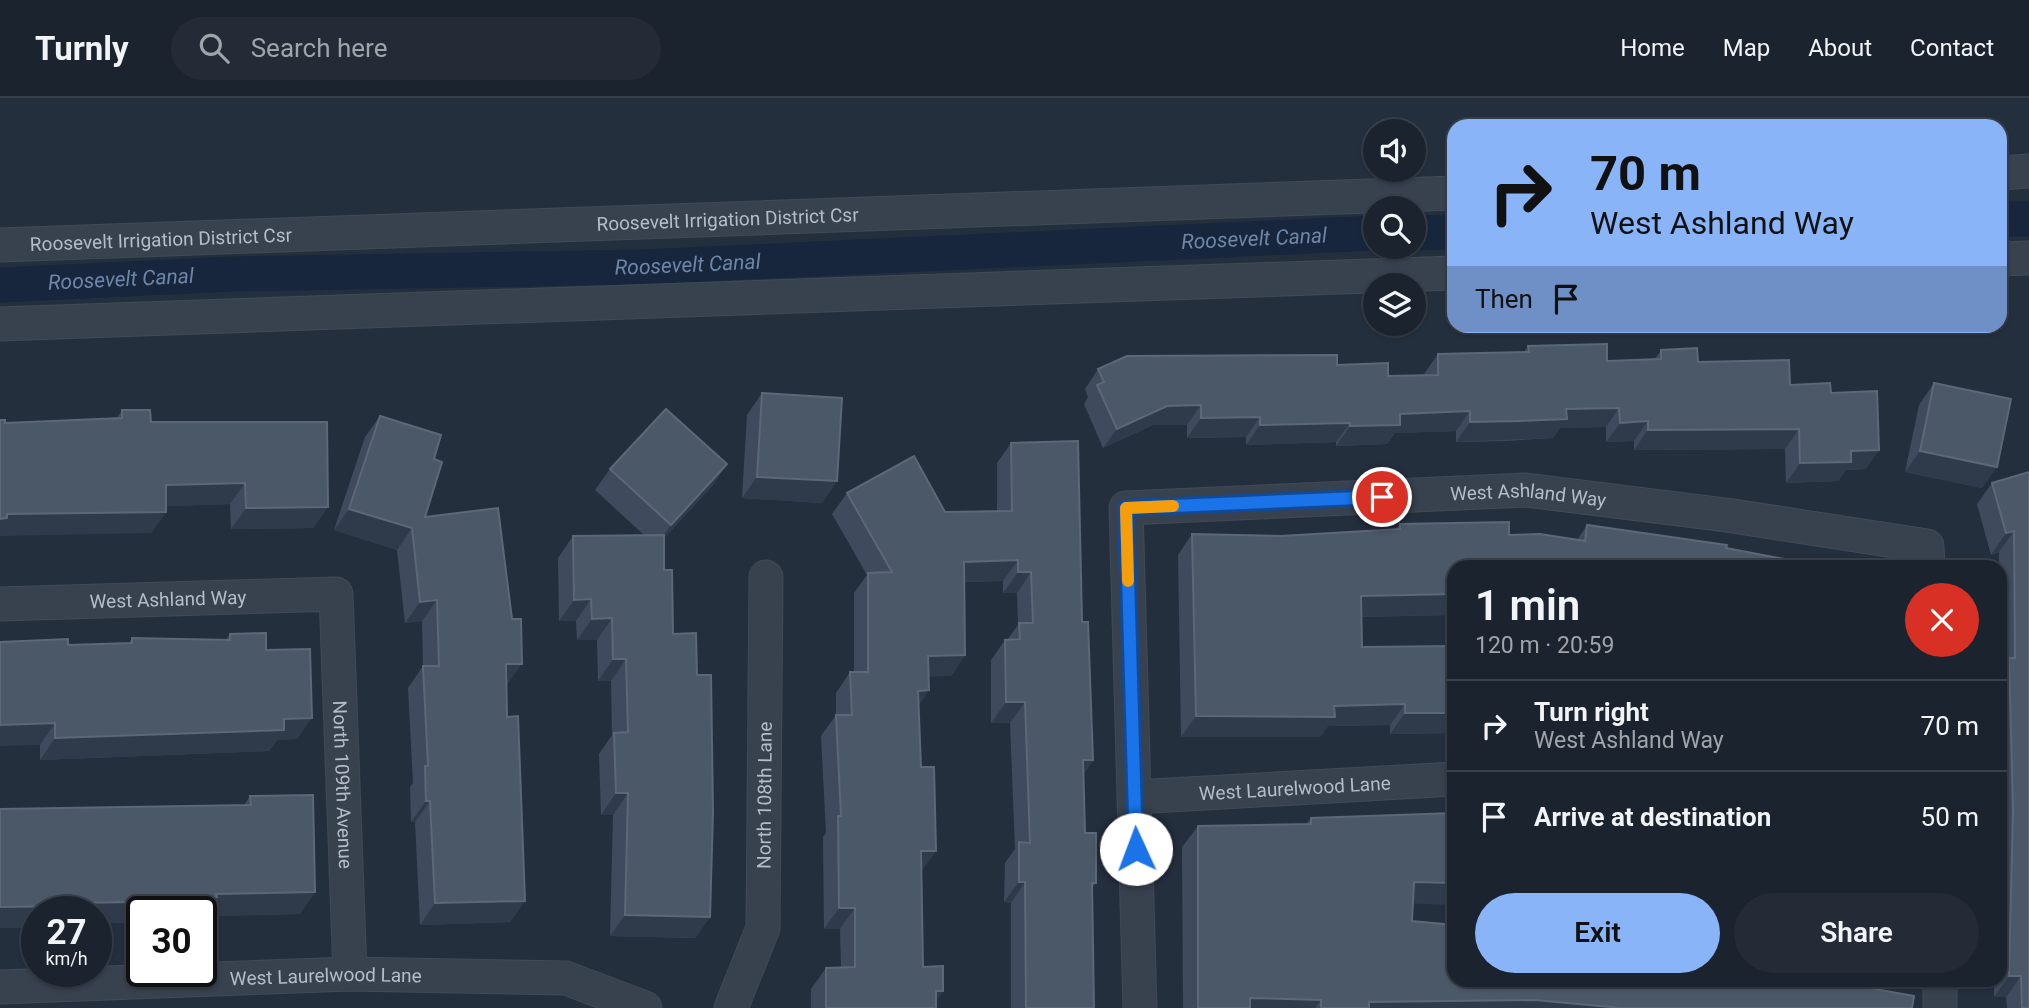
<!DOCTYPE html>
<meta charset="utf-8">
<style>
body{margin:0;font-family:Roboto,sans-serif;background:#242b36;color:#f1f3f6;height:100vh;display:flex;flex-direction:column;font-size:26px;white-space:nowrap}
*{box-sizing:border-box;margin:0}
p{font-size:23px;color:#a0a4aa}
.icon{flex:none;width:38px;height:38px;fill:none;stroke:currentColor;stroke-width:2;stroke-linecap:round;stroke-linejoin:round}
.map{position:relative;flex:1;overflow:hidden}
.sheet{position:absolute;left:1447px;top:462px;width:560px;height:427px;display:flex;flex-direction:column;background:#1b232e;border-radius:21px;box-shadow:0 2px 5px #0004,0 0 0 2px #39404a}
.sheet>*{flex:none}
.banner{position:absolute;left:1447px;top:21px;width:560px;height:214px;border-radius:21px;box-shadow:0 2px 5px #0004,0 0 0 2px #39404a;background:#8ab4f8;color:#111;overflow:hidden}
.fabs{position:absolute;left:1363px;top:21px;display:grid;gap:14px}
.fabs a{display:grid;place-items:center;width:63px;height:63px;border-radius:50%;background:#1b232e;box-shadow:0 2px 5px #0004,0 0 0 2px #39404a;font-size:35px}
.speed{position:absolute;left:21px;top:798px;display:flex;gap:14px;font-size:35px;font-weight:700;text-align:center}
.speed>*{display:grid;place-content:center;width:91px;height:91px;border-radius:50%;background:#1b232e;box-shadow:0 2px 5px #0004,0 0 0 2px #39404a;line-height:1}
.speed small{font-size:18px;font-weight:400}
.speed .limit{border:4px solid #111;border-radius:10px;background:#fff;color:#111}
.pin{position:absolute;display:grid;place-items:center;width:60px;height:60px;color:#fff;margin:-30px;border:4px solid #fff;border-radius:50%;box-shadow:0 2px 7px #0007}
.me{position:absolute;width:77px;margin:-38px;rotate:358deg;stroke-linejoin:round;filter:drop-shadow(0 0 5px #0008)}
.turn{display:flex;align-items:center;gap:24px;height:147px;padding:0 28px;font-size:32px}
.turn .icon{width:91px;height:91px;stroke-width:2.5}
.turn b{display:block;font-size:49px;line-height:60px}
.then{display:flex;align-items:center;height:66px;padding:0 28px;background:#0003;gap:14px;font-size:26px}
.round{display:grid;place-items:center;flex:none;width:74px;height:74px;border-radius:37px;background:#242b36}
.head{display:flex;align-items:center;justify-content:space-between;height:119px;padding:0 28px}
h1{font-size:42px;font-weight:600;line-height:52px}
.action{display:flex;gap:14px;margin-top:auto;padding:14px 28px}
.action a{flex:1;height:80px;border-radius:42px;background:#8ab4f8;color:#111;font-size:28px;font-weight:600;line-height:80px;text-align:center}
.action a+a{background:#242b36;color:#f1f3f6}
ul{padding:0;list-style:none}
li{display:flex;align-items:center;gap:21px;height:91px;padding:0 28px;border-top:2px solid #39404a}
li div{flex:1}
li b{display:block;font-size:26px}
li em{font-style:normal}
header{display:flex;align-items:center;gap:42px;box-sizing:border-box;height:98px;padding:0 35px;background:#1b232e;border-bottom:2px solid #39404a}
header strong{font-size:33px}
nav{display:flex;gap:38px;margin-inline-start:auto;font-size:24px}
.search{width:490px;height:63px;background:#242b36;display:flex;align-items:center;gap:18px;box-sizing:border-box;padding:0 24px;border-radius:38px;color:#a0a4aa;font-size:26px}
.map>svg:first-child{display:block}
</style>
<header>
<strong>Turnly</strong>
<div class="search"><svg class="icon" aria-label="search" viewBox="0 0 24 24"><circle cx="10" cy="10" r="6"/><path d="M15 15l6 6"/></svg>Search here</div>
<nav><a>Home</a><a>Map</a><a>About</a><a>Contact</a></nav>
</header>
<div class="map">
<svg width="2029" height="910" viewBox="0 0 2029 910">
<rect width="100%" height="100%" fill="#242f3e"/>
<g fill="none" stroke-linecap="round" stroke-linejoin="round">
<g stroke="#17263c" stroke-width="35">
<path d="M2000,121H2029"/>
<path d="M1414,135L1454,134"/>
<path id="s1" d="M0,187L232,176L642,169L1376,135"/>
</g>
<defs>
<g id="street">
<path d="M2000,75L2029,73"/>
<path id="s2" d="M0,147L1454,95"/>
<path d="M2000,161L2029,160"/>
<path d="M0,226L1454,175"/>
<path id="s3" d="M0,506L336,496L350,876"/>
<path id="s4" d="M1134,699L1454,681"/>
<path d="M1940,882V910"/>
<path id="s5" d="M0,889L350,876L566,880L645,910"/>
<path id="s6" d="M731,910L763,830L766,479"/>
<path id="s7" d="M1140,910L1126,410L1526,392L1726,417L1927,448L1928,469"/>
</g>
</defs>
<use href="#street" stroke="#414a57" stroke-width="35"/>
<use href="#street" stroke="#38414e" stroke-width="33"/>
</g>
<g fill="#3f4b5c" fill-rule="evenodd">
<path d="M1528,248L1607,263L1654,262L1661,252L1698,264L1790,287L1831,295L1866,371L1846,372L1838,383L1786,385L1785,351L1634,352V343L1606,344V329L1560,330L1553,340L1505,343L1456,344V333L1395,335L1387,346L1336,348V344L1246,347V339L1187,340V327H1153L1103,350L1084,306L1088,299L1085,291L1098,271L1388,278L1424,277V276L1438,256L1524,254Z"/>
<path d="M1934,285L1982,390L1905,374L1919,307Z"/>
<path d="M762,295L837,383L822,405L742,400L747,317Z"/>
<path d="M122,312L151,324L328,409L313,430L231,431L230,406L166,408V414L151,435L5,325L117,320Z"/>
<path d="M380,318L434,361L425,419L506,587L507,619L525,803L510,824L420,827L415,724H411L410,689L413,685L408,590L423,568L422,523L405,525L397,452L334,432L365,339Z"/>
<path d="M1011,345L1082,524L1093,662L1084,675L1085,735L1096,785L1092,790L1094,910H1011V805L1004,804L1005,765L1015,751L1010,625H991V562L1005,542H1007L1018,527L1017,495H1003V483L964,484L965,557L951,578H929L918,608L921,669L936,753L921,773L923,869L943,893L936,903V910H811V891L826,870H841L840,831H824L823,739L826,735L821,638L836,617V595L850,574H854V495L867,477L832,416L847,395L945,414L997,413V365Z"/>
<path d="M727,366L712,388L664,440V472L673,536L697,577L710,819L695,840L610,838L613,717H601L599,656L612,637L611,583H598L597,542H577L576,523H559L558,460L573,438L644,437L595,392L610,371Z"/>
<path d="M2029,374V910H2007L2006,899H1994V882H2000V469H1999V454L1991,457L1977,406L1992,385Z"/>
<path d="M1400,426L1509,437L1577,442L1587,427L1727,447L1454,469V635L1390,636V627L1328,628L1320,639H1181L1178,457L1192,436L1281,438L1396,431ZM1448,517L1449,548L1362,549V519Z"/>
<path d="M230,536L266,552L297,641L277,642L269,653L40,662V647L68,547L128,546L132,540L226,542Z"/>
<path d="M250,698L315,794L300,816L204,818L37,814V830H0V711L244,707Z"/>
<path d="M1311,720L1413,806L1412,823L1912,910H1183L1182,749L1198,728L1306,726Z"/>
</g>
<g fill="#2f3b4b">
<path d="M1201,307L1187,327H1153L1103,350L1117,331L1167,308Z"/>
<path d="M1619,310L1606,329L1560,330L1553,340L1456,344L1470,324L1566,311Z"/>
<path d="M1470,313L1456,333L1395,335L1387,346L1336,348L1350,328L1400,316Z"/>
<path d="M1260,319L1246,339L1187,340L1201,320Z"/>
<path d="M1648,323L1634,343L1606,344L1620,325Z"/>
<path d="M1350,325L1336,344L1246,347L1260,327Z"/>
<path d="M1799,331L1785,351L1634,352L1648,332Z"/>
<path d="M1879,352L1866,371L1846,372L1838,383L1786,385L1800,365L1851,353Z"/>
<path d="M1920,353L1997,369L1982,390L1905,374Z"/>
<path d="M727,366L712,388L656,448L671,427Z"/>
<path d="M757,379L837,383L822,405L742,400Z"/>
<path d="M245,385L230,406L151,409L166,387Z"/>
<path d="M328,409L313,430L231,431L246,410Z"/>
<path d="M349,411L412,430L397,452L334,432Z"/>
<path d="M166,414L151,435L0,438V421L7,416Z"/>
<path d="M2014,433L1999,454L1991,457L2006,435Z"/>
<path d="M1018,462L1003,483L949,484L964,464Z"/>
<path d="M1018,474H1031L1017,495H1003Z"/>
<path d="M1454,496V508L1448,517L1346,519L1361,498Z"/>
<path d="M591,501L576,523H559L574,502Z"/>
<path d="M437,502L422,523L405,525L420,504Z"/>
<path d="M612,520L597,542H577L592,521Z"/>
<path d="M965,557L951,578L913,579L928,558Z"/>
<path d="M613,561H626L611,583H598Z"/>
<path d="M506,566H522L507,587Z"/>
<path d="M929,592L915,613L918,593Z"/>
<path d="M1006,604H1025L1010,625H991Z"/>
<path d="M1405,606L1390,627L1328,628L1320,639H1181L1196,618L1334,608Z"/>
<path d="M1405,615H1454V635L1390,636Z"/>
<path d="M312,620L297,641L277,642L269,653L40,662L55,640L284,621Z"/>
<path d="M55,625L40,647L0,648V627Z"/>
<path d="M1083,662H1093L1078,682Z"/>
<path d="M616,695H628L613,717H601Z"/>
<path d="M426,703H430L415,724H411Z"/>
<path d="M921,753H936L921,773Z"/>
<path d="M1019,784H1025L1011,805L1004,804Z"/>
<path d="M1414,784L1454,785V807L1399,805Z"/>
<path d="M315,794L300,816L204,818L201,821V814H142V825H96V814H37V830H0V809L216,796Z"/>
<path d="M525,803L510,824L420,827L435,805Z"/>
<path d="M839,810H855L840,831H824Z"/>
<path d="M625,817L710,819L695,840L610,838Z"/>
<path d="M2009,878H2021L2006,899H1994Z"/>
<path d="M936,893H943L931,910Z"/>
<path d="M1250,900L1321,902L1315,910H1243Z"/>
<path d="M1535,902L1621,910H1365L1369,904Z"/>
</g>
<g fill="#4b5868" stroke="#5c6777" stroke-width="2">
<path d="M1607,246V263L1661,261V252L1697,250L1698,264L1789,262L1790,287L1830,285L1831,295L1877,293L1879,352L1851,353V364L1800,365L1799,331L1648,332V323L1620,325L1619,310L1566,311L1567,321L1519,323L1470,324V313L1400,316V327L1350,328V325L1260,327V319L1201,320V307L1167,308L1117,331L1097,287L1104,284L1098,271L1127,258L1337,257V267L1388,265V278L1438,277V256L1529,254L1528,248Z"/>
<path d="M1934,285L2011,301L1997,369L1920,353Z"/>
<path d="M762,295L842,300L837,383L757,379Z"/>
<path d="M666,311L727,366L671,427L610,371Z"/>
<path d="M122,312H150L151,324H327L328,409L246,410L245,385L166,387V414L7,416V420L0,421V322H5V325L122,320Z"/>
<path d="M380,318L441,337L434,361L442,364L425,419L498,410L512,521H521L522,566H506L507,619L518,618L525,803L435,805L430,703H426L425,668H428L423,568H439L437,502L420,504L412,430L349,411Z"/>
<path d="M1078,343L1082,524H1088L1093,662H1083L1085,735H1096V785H1092L1094,910H1026L1025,784H1019V744L1030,745L1025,604H1006L1005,542L1020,541L1019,525H1033L1031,474H1018V462L964,464L965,557L928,558L929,592L918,593L921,669H934L936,753H921L923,869L943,868V893H936V910H826V870L855,869V810H839L838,718H841L836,617H852L850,574H868V475L892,474L847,395L914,358L945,414L1012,413L1011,345Z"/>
<path d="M2029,374V910H2022L2021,878H2009L2013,712L2009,560H2015L2014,433L2006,435L1992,385Z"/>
<path d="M1509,424V437L1540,436L1585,443L1587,427L1727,447L1726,450L1816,467V469H1454V496L1361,498L1362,549L1454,548V615H1405V606L1334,608L1335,619L1196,618L1192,436L1281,438L1400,431V426Z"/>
<path d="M664,437V472H672L673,536L696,535L697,577H711L713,714L710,819L625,817L628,695H616L614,635L628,634L626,561H613L612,520L592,521L591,501L574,502L573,438Z"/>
<path d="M266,535V552L310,551L312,620L284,621V632L55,640V625L0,627V544L68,541V547L132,545V540L230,542V536Z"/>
<path d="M313,697L315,794L216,796L217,799L189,800V803L73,805V808L0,809V711L251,707L250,698Z"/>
<path d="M1454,715V785L1414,784L1412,823L1454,827V882H1826L1914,898L1912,910H1621L1535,902L1369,904V910H1321V902L1250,900V910H1198V728L1311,726V720Z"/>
</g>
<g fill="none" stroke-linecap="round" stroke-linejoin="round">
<defs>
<path id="route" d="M1136,751L1126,410L1382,399"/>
</defs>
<use href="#route" stroke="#114b97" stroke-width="18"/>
<use href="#route" stroke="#1a73e8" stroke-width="12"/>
<path stroke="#f59e0b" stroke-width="12" d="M1128,483L1126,410L1173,408"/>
</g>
<g text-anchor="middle" stroke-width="7" stroke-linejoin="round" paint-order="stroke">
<g font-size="19" fill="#b4bcc9" stroke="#1d2633">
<text dy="7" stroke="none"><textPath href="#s2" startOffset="728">Roosevelt Irrigation District Csr</textPath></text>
<text dy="7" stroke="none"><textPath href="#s2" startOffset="161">Roosevelt Irrigation District Csr</textPath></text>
<text dy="7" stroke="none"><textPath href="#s7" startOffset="903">West Ashland Way</textPath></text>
<text dy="7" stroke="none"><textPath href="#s3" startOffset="168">West Ashland Way</textPath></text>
<text dy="7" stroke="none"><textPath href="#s3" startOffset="527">North 109th Avenue</textPath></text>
<text dy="7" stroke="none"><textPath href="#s4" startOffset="161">West Laurelwood Lane</textPath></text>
<text dy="7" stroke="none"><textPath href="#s6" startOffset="219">North 108th Lane</textPath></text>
<text dy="7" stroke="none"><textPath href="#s5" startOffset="326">West Laurelwood Lane</textPath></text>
</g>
<g font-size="21" font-style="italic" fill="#6d86a8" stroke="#1d2633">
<text dy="7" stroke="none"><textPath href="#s1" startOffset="1255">Roosevelt Canal</textPath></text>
<text dy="7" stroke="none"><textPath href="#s1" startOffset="688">Roosevelt Canal</textPath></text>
<text dy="7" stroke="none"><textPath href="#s1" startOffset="121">Roosevelt Canal</textPath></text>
</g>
</g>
</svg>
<div class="fabs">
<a><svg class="icon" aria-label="sound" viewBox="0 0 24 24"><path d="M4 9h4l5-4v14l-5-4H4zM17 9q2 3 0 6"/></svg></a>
<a><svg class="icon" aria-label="search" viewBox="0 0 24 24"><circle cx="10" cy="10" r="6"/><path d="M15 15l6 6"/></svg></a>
<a><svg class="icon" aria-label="layers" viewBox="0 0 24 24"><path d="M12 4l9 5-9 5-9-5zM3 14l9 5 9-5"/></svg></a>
</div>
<div class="speed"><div>27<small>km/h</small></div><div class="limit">30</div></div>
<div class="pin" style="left:1382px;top:399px;background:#d93025"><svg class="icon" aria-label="arrive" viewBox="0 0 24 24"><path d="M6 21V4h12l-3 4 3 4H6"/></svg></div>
<svg class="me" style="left:1136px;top:751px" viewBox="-20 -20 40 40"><circle r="19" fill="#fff"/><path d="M0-13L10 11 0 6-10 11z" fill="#1a73e8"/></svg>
<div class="banner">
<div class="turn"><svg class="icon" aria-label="right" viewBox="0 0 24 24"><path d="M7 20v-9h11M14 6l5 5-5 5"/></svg><div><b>70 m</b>West Ashland Way</div></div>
<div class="then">Then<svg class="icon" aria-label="arrive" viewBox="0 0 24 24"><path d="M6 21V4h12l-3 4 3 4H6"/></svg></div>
</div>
<section class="sheet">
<div class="head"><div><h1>1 min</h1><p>120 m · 20:59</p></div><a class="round" style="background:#d93025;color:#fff"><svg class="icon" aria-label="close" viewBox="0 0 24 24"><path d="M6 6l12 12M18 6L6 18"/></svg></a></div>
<ul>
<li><svg class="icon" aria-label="right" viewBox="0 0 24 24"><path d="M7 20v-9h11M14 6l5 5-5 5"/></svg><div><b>Turn right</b><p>West Ashland Way</p></div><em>70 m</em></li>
<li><svg class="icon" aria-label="arrive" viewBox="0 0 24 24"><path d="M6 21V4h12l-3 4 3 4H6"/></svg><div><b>Arrive at destination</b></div><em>50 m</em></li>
</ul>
<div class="action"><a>Exit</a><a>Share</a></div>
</section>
</div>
